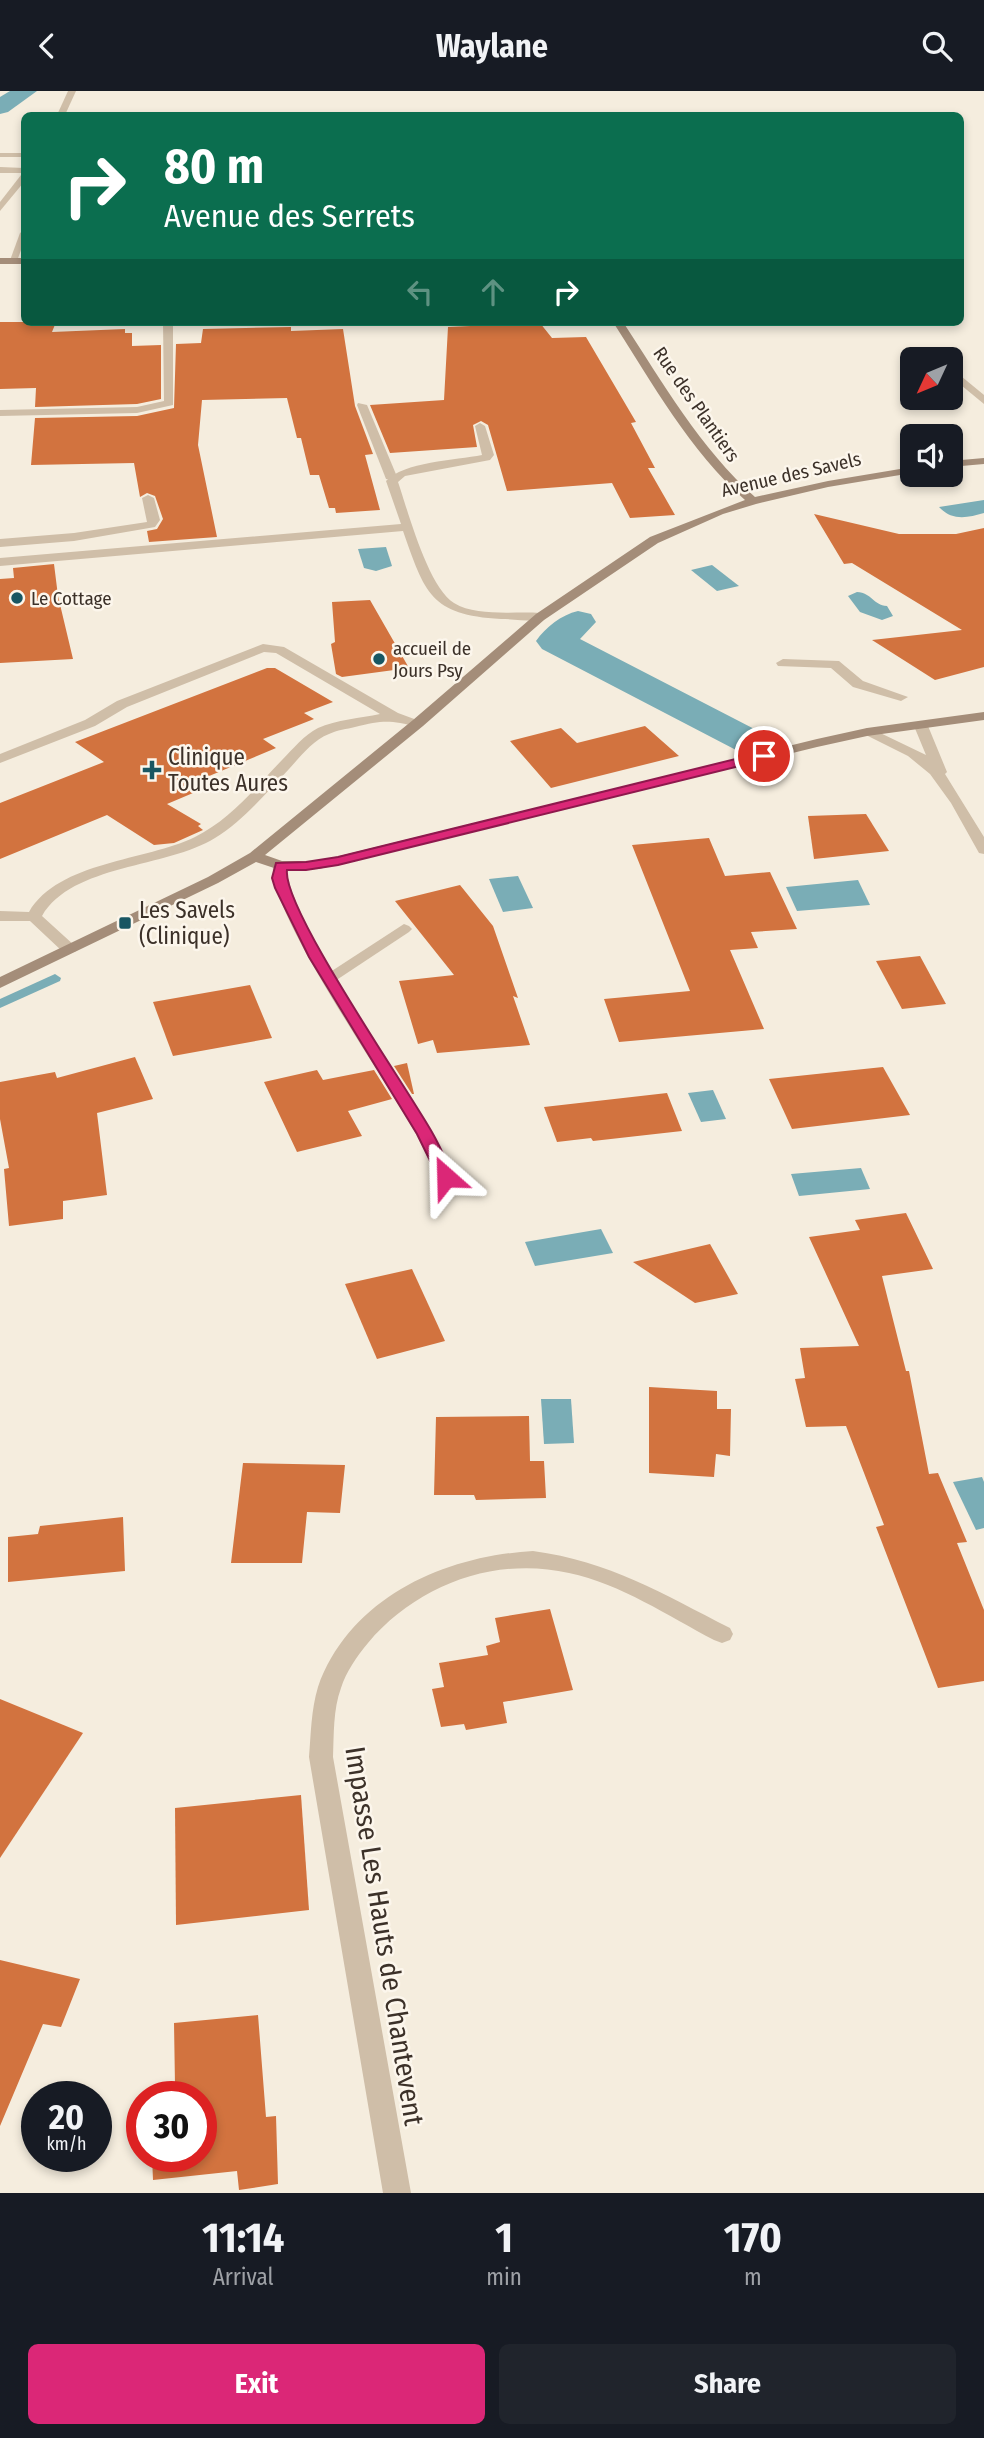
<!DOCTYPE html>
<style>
body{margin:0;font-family:"Fira Sans Condensed",sans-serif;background:#20242c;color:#f1f3f6;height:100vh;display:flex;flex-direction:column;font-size:26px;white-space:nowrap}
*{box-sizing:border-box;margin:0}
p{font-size:23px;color:#9ea1a6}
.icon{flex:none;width:38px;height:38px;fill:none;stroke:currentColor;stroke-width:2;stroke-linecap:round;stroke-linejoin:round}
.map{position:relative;height:2102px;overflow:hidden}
.side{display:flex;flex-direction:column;background:#171b24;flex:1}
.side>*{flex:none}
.guide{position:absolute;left:21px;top:21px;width:943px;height:214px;border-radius:10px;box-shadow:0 4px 10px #0003;background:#0b6e4f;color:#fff;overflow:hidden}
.needle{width:46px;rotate:226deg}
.tools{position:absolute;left:900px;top:256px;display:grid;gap:14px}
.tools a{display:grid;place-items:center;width:63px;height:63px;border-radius:10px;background:#171b24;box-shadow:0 4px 10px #0003;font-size:35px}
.speed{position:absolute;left:21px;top:1990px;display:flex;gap:14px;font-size:35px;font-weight:700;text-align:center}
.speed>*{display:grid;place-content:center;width:91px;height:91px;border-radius:50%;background:#171b24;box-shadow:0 4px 10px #0003;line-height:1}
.speed small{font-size:18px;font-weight:400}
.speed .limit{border:10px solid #d22;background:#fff;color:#111}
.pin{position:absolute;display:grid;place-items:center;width:60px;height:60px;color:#fff;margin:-30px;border:4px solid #fff;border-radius:50%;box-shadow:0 2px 7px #0007}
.me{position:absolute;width:77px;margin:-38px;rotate:335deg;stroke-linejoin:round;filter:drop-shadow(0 0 5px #0008)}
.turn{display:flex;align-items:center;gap:24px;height:147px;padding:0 28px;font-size:32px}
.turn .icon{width:91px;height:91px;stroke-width:2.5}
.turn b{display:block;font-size:49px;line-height:60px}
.lanes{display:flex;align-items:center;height:66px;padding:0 28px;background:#0003;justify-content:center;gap:35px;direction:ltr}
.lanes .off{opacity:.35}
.eta{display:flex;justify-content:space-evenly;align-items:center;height:119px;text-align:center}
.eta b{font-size:42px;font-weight:700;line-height:49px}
.button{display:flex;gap:14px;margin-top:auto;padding:14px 28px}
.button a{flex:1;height:80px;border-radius:10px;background:#db2777;color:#fff;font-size:28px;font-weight:700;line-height:80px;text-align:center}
.button a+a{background:#20242c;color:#f1f3f6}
header{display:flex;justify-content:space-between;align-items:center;height:91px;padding:0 28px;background:#171b24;font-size:32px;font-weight:700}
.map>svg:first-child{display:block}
</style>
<header><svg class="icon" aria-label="back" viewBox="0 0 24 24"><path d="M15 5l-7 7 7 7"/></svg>Waylane<svg class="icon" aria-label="search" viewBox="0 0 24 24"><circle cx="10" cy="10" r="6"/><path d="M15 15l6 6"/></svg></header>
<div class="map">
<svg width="984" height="2102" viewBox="0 0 984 2102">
<rect width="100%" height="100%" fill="#f5edde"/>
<g fill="#7aadb6">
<path d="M984,409V422C967,427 952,430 939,416Z"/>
<path d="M386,456L392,475L376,480L364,477L358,458Z"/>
<path d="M712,474L739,495L717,500L691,479Z"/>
<path d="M857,501C872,502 873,514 887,515L893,525L882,529L860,521L848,505Z"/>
<path d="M518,785L533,817L503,821L489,788Z"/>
<path d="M858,789L870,814L797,820L786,796Z"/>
<path d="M713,999L726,1028L701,1031L688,1002Z"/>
<path d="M861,1077L870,1098L799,1105L791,1083Z"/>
<path d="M601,1138L613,1162L535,1175L525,1151Z"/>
<path d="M541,1308H571L574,1352L544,1353Z"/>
<path d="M982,1386L984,1391V1437L976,1439L953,1391Z"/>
</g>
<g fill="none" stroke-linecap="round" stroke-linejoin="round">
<path fill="#7aadb6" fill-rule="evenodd" d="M55,883L61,887L60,890L0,917V908Z"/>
<g fill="#7aadb6" fill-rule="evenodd">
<path d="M10,0H37L8,21L0,23V6Z"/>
<path d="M578,520L591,523L596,531L580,548L764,643L770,651L764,659L750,663L736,659L542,558L536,550C546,536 561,524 578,520Z"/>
</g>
</g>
<g fill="#d2733f">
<path d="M0,231H56L52,241L125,238V242H132V255L161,254V308L137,313L35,316L36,297L0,298Z"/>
<path d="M540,232L552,247L586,246L636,331L631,332L655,377H648L675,424L630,427L612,392L507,400L488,334L481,330L473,334L477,356L390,362L370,314L444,309L448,236Z"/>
<path d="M291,236V240L343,238L355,315L373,363L365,364L380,419L336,422L335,417H329L319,384H310L301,347H297L287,307L202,309L198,354L217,446L149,451L147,440L157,438L163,428L155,405L147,402L140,406L134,372L31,374L35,327L137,325L174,317L176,253L201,252L203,238Z"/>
<path d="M814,423L899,443H956L984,437V576L935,589L872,549L962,539L852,472L844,473Z"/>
<path d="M54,473L58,505L73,568L0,572V488L14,487L13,477Z"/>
<path d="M370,509L409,577L342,586L336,583L331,553L335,551L332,511Z"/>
<path d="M267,577H275L333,611L304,622L314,628L263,648L276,657L202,688L212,694L167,713L201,733L198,735L203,739L174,752L154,754L107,724L0,768V712L104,671L75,651Z"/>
<path d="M645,635L679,665L551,697L510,650L561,637L577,652Z"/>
<path d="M866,723L889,760L814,768L808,725Z"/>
<path d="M709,747L725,785L770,781L797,838L751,841L758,857L730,859L764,938L619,951L604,908L690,900L632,754Z"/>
<path d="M460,794L493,835L518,907L513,905L530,954L437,962L433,949L418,953L399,890L454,884L395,810Z"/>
<path d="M920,865L946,913L902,918L876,870Z"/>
<path d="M250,894L272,947L173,965L153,911Z"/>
<path d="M135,966L153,1008L97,1022L107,1104L63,1110V1128L9,1135L4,1078L9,1077L0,1028V991L55,981L57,987Z"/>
<path d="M407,972L414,1003H412L394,975Z"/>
<path d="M883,976L910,1024L792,1038L769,988Z"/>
<path d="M317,979L323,989L374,979L392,1008L348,1020L362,1045L297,1061L264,991Z"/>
<path d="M667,1002L682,1040L593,1050L591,1047L557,1051L544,1016Z"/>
<path d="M906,1122L933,1178L882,1185L906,1280H909L929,1383L938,1382L967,1451L957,1452L984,1519V1590L938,1597L876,1436L884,1434L846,1335L806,1336L795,1288L805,1287L800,1257L859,1255L809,1146L860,1139L855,1129Z"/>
<path d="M710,1153L738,1203L695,1212L633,1171Z"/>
<path d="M412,1178L445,1250L377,1268L345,1193Z"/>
<path d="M649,1296L717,1300V1318H731L730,1365L716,1363L714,1386L649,1382Z"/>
<path d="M529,1325L530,1370H544L546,1407L476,1409L474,1404H434L436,1326Z"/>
<path d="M243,1372L345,1374L340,1422L307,1421L302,1472H231Z"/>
<path d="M123,1426L125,1480L8,1491V1446L38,1443L40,1435Z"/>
<path d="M550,1518L573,1599L503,1611L507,1632L466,1639L464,1633L441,1636L432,1598L444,1596L439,1572L488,1564L486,1555L500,1551L495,1527Z"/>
<path d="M0,1608L83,1642L0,1767Z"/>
<path d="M301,1704L309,1819L176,1834L175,1717Z"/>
<path d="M0,1869L80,1888L61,1936L43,1933L0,2035Z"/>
<path d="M258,1924L266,2026L276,2025L278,2093L239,2099L237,2080L153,2089L152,2065H201V2006H150V1998L175,1994L174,1932Z"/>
</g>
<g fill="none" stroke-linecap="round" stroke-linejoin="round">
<g fill="#cfbea8" fill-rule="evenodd">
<path d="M68,0H76L65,24H57Z"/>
<rect x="0" y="62" width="24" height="4"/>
<path d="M0,76L24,77V82H0Z"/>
<path d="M926,258H934L944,268H933L925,260Z"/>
<path d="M950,276L984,304V313L950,285Z"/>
<path d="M358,312L367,314L398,388L396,390L386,388L357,314Z"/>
<path d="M148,404L154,407L160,429L155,436L74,450L0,456V448L74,442L147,431L142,407Z"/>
<path d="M263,553L284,556L398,622L425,632L418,636C390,629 383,629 355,636C347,638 337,639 329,643C313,649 301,665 289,678C266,702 243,730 215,747C167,777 72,773 42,825L75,855L77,858L75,861H63L30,830H0V820L29,821C59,770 146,770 195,746C230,729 256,696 282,669C293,658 304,644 318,637C336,629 361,627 380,623L276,562L264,561L127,616L95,635L0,672V663L85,629L117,610Z"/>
<path d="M783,568L839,570L863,590L908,606L901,610L853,596L831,577L778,575L776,572Z"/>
<path d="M404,833L409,835L412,838L409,841L335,890H323L321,887Z"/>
</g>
<g fill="#cfbea8" fill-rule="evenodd">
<path d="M21,84H24V91L0,120V111Z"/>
<path d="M24,139V151L17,170L9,172L20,142Z"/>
<path d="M163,231H173V314L137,322L0,325V319L137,316L164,310Z"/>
<path d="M480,332L485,335L494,364L490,369L405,385L398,391C408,420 428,496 454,512C477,526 514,520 540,522L544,523V529C531,531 515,528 501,528C430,524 425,502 403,440L0,475V467L401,433L386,390C403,371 456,369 482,364L475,335Z"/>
<path d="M921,631L928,635L947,681L945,683L984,746V763L979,762L951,712L930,683L908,665L860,641L867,637L872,638L926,664L914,635Z"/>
<path d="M280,771L287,775C284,822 405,991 433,1043C441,1057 448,1072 455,1086L452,1090H440L437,1086C430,1072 424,1057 416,1043C388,991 268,822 273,775Z"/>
<path d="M533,1460C609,1470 663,1503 730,1537L733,1543L730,1549L722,1552L714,1549C668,1525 621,1493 569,1482C495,1465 417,1494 368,1552C357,1565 346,1581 341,1597C333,1619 334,1643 333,1666L411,2102H383L309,1666C311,1643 311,1619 318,1596C350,1506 445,1465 533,1460Z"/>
</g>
<g fill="#a48d79" fill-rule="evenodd">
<rect x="0" y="167" width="24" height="6"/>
<path d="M613,231H623C663,292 700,357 755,406L828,390L912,376V382L828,396L756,413L723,423L658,452L544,529L423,635L265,764L282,770H319L817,648L867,637L984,621V629L867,645L817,656L319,778L280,779L256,771L218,792L0,897V886L208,786L250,762L413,629L536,523L650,446L745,409C689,359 653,293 613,231Z"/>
<path d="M984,367V373L950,376V370Z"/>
</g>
</g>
<path fill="#db2777" stroke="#8e194d" stroke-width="2" d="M764,661L770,665L768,668L338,774L306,779H287C282,817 408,998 433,1043C441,1057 447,1072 454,1086L446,1091L440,1090L417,1043L309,866L275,797L272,787L276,772L306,771L338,766Z"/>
<g fill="#195662" stroke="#fcf6ec" stroke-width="2.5">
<circle cx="17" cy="507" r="7"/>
<circle cx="379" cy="568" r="7"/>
<path d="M148.5 668.5h7v7h7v7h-7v7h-7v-7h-7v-7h7z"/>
<rect x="118" y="825" width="14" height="14" rx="3.5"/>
</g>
<g text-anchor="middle" stroke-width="5" stroke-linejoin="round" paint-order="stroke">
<g font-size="19" fill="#3c3129" stroke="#fcf6ec">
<text transform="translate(697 313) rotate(55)" y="7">Rue des Plantiers</text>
<text transform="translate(791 383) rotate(-13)" y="7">Avenue des Savels</text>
</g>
<g font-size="19" fill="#3c3129" stroke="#fcf6ec" text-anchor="start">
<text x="31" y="514">Le Cottage</text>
<text x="393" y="564">accueil de<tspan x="393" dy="22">Jours Psy</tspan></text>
</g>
<g font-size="23" fill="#3c3129" stroke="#fcf6ec" text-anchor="start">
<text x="168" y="674">Clinique<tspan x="168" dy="26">Toutes Aures</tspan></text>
<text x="139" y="827">Les Savels<tspan x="139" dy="26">(Clinique)</tspan></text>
</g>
<g font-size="28" fill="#3c3129" stroke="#fcf6ec">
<text transform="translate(385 1845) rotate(81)" y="10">Impasse Les Hauts de Chantevent</text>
</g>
</g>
</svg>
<div class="tools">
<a><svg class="needle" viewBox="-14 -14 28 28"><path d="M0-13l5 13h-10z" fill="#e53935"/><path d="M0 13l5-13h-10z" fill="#9ea1a6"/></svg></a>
<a><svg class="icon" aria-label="sound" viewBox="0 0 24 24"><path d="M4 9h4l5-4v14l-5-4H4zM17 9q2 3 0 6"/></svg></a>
</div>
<div class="speed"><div>20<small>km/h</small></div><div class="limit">30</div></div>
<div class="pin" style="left:764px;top:665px;background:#d93025"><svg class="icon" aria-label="arrive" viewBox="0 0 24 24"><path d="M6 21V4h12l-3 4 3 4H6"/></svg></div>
<svg class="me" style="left:446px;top:1086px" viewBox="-20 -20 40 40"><path d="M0-17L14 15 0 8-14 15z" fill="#db2777" stroke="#fff" stroke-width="4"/></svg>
<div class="guide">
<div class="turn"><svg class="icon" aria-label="right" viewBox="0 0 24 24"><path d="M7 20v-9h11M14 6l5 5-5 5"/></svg><div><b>80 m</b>Avenue des Serrets</div></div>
<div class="lanes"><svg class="icon off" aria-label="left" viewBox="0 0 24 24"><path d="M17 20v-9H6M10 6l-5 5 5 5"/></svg><svg class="icon off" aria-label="ahead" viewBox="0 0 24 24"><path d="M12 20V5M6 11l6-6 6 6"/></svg><svg class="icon" aria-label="right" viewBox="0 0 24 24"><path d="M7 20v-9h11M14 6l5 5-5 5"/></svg></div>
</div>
</div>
<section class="side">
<div class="eta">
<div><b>11:14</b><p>Arrival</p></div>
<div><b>1</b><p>min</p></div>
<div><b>170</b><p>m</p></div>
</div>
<div class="button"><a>Exit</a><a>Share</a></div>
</section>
